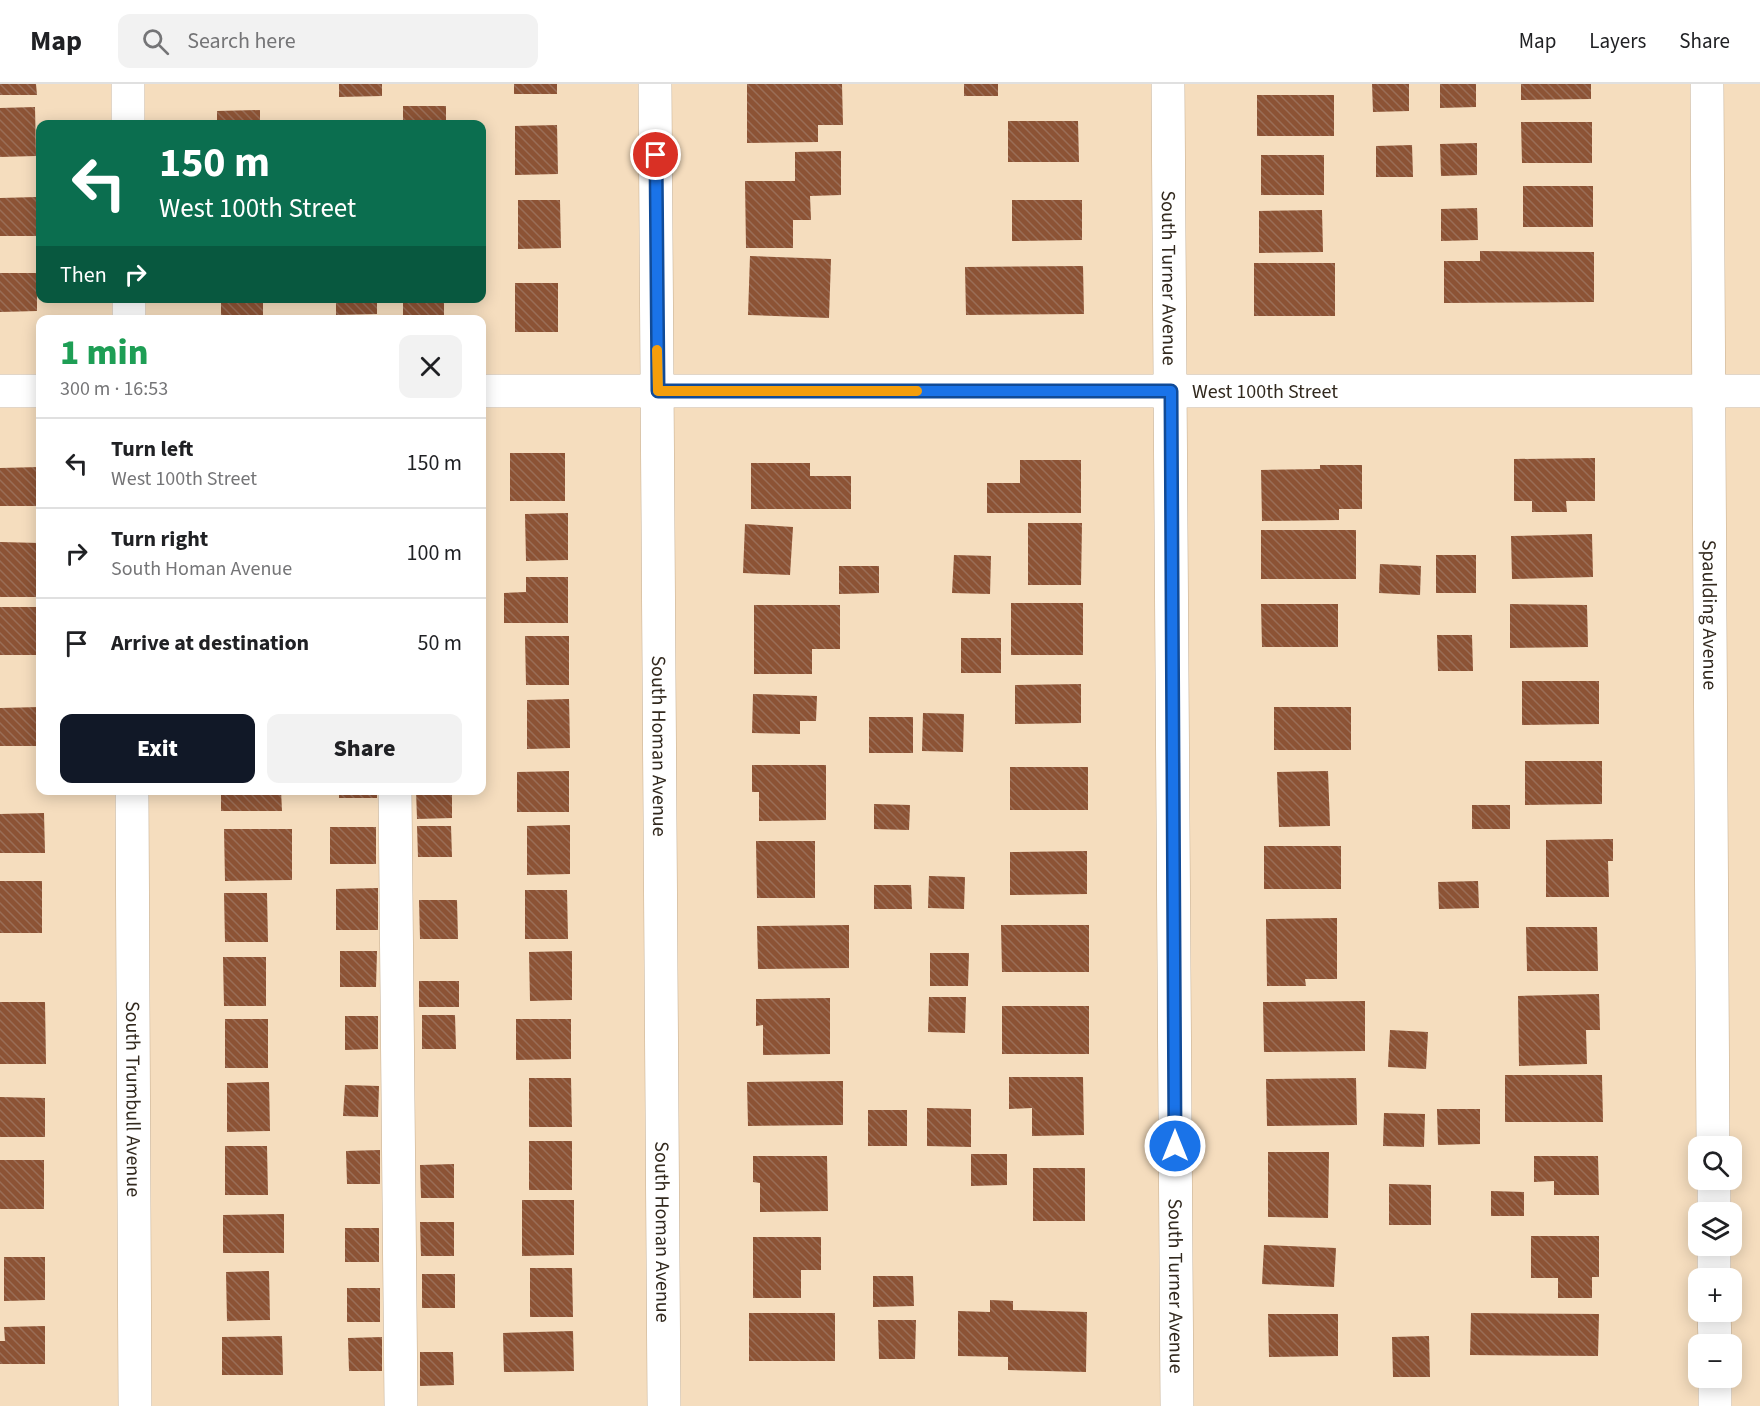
<!DOCTYPE html>
<meta charset="utf-8">
<style>
body{margin:0;font-family:"Source Sans 3",sans-serif;background:#f2f2f2;color:#202124;height:100vh;display:flex;flex-direction:column;font-size:22px;white-space:nowrap}
*{box-sizing:border-box;margin:0}
p{font-size:20px;color:#757577}
.icon{flex:none;width:33px;height:33px;fill:none;stroke:currentColor;stroke-width:2;stroke-linecap:round;stroke-linejoin:round}
.map{position:relative;flex:1;overflow:hidden}
.sheet{position:absolute;left:36px;top:231px;width:450px;height:480px;display:flex;flex-direction:column;background:#fff;border-radius:12px;box-shadow:0 3px 15px #0003}
.sheet>*{flex:none}
.banner{position:absolute;left:36px;top:36px;width:450px;height:183px;border-radius:12px;box-shadow:0 3px 15px #0003;background:#0b6e4f;color:#fff;overflow:hidden}
.controls{position:absolute;left:1688px;top:1052px;display:grid;gap:12px}
.controls a{display:grid;place-items:center;width:54px;height:54px;border-radius:12px;background:#fff;box-shadow:0 3px 15px #0003;font-size:30px}
.pin{position:absolute;display:grid;place-items:center;width:51px;height:51px;color:#fff;margin:-26px;border:3px solid #fff;border-radius:50%;box-shadow:0 2px 6px #0007}
.me{position:absolute;width:66px;margin:-33px;rotate:0deg;stroke-linejoin:round;filter:drop-shadow(0 0 4px #0008)}
.turn{display:flex;align-items:center;gap:21px;height:126px;padding:0 24px;font-size:27px}
.turn .icon{width:78px;height:78px;stroke-width:2.5}
.turn b{display:block;font-size:42px;line-height:51px}
.then{display:flex;align-items:center;height:57px;padding:0 24px;background:#0003;gap:12px;font-size:22px}
.round{display:grid;place-items:center;flex:none;width:63px;height:63px;border-radius:12px;background:#f2f2f2}
.headline{display:flex;align-items:center;justify-content:space-between;height:102px;padding:0 24px}
h1{font-size:36px;font-weight:800;line-height:45px;color:#1e9e55}
.cta{display:flex;gap:12px;margin-top:auto;padding:12px 24px}
.cta a{flex:1;height:69px;border-radius:12px;background:#111827;color:#fff;font-size:24px;font-weight:800;line-height:69px;text-align:center}
.cta a+a{background:#f2f2f2;color:#202124}
ul{padding:0;list-style:none}
li{display:flex;align-items:center;gap:18px;height:90px;padding:0 24px;border-top:2px solid #e0e0e0}
li div{flex:1}
li b{display:block;font-size:22px}
li em{font-style:normal}
header{display:flex;align-items:center;gap:36px;box-sizing:border-box;height:84px;padding:0 30px;background:#fff;border-bottom:2px solid #e0e0e0}
header strong{font-size:28px}
nav{display:flex;gap:33px;margin-inline-start:auto;font-size:21px}
.search{width:420px;height:54px;background:#f2f2f2;display:flex;align-items:center;gap:15px;box-sizing:border-box;padding:0 21px;border-radius:12px;color:#757577;font-size:22px}
.map>svg:first-child{display:block}
</style>
<header>
<strong>Map</strong>
<div class="search"><svg class="icon" aria-label="search" viewBox="0 0 24 24"><circle cx="10" cy="10" r="6"/><path d="M15 15l6 6"/></svg>Search here</div>
<nav><a>Map</a><a>Layers</a><a>Share</a></nav>
</header>
<div class="map">
<svg width="1760" height="1322" viewBox="0 0 1760 1322">
<defs>
<pattern id="building-back-hatch" width="6" height="6" patternUnits="userSpaceOnUse" patternTransform="scale(1.5)"><rect width="6" height="6" fill="#8c5335"/><path d="M-1 5l2 2M0 0l6 6M5-1l2 2" fill="none" stroke="#9a6e57"/></pattern>
</defs>
<rect width="100%" height="100%" fill="#f5ddbe"/>
<g fill="url(#building-back-hatch)">
<path d="M0,0H36L37,11H0Z"/>
<path d="M339,0H382V12L339,13Z"/>
<rect x="514" y="0" width="43" height="10"/>
<path d="M747,0H842L843,41H818V58L747,59Z"/>
<rect x="964" y="0" width="34" height="12"/>
<path d="M1372,0H1409V27L1373,28Z"/>
<path d="M1440,0H1476V23L1440,24Z"/>
<path d="M1521,0H1591V15L1521,16Z"/>
<rect x="1257" y="11" width="77" height="41"/>
<rect x="403" y="22" width="43" height="18"/>
<path d="M35,23L36,72L0,73V24Z"/>
<path d="M260,26V40H217V27Z"/>
<path d="M1008,37H1078L1079,78H1008Z"/>
<path d="M1521,38H1592V79H1522Z"/>
<path d="M557,41L558,90L515,91V42Z"/>
<path d="M1477,59V91L1441,92L1440,60Z"/>
<path d="M1412,61L1413,93H1376V62Z"/>
<path d="M841,67V111L810,112L811,136H793V164H746L745,97H795V68Z"/>
<rect x="1261" y="71" width="63" height="40"/>
<rect x="1523" y="102" width="70" height="41"/>
<path d="M37,113V152H0V114Z"/>
<path d="M518,116H560L561,164L518,165Z"/>
<path d="M1012,116H1082V156L1012,157Z"/>
<path d="M1477,124L1478,156L1441,157V125Z"/>
<path d="M1322,126L1323,168L1259,169V127Z"/>
<path d="M1480,167L1594,168V218L1444,219V177H1480Z"/>
<path d="M750,172L831,175L829,234L748,231Z"/>
<rect x="1254" y="179" width="81" height="53"/>
<path d="M1083,182L1084,230L966,231L965,183Z"/>
<path d="M0,189H37V227L0,228Z"/>
<rect x="515" y="199" width="43" height="49"/>
<rect x="221" y="214" width="42" height="17"/>
<path d="M336,214H377V230L336,231Z"/>
<rect x="403" y="214" width="41" height="22"/>
<rect x="510" y="369" width="55" height="48"/>
<path d="M1595,374V417H1566L1567,428H1532V417H1514V375Z"/>
<path d="M1020,376H1081V429H987V399H1020Z"/>
<path d="M751,379H810V392H851V425H751Z"/>
<path d="M1320,381H1362V425H1339V436L1262,437L1261,386L1320,385Z"/>
<path d="M40,383V422H0V384Z"/>
<path d="M568,429V476L526,477L525,430Z"/>
<path d="M1028,439H1082L1081,501H1028Z"/>
<path d="M745,440L793,443L790,491L743,489Z"/>
<rect x="1261" y="446" width="95" height="49"/>
<path d="M1592,450L1593,493L1512,495L1511,452Z"/>
<path d="M0,458L40,459V513H0Z"/>
<path d="M954,471L991,472L990,510L952,509Z"/>
<rect x="1436" y="471" width="40" height="38"/>
<path d="M1380,480L1421,482L1420,511L1379,509Z"/>
<path d="M839,482H879V509L839,510Z"/>
<path d="M526,493H568V539H504V509L526,508Z"/>
<rect x="1011" y="519" width="72" height="52"/>
<path d="M1261,520H1338V563H1262Z"/>
<path d="M1510,520L1587,521L1588,563L1510,564Z"/>
<path d="M754,521H840V565H812V590H754Z"/>
<rect x="0" y="523" width="40" height="48"/>
<path d="M1437,551H1472L1473,587H1438Z"/>
<path d="M525,552H569V601H526Z"/>
<rect x="961" y="554" width="40" height="35"/>
<path d="M1522,597H1599V640L1522,641Z"/>
<path d="M1081,600V639L1015,640V601Z"/>
<path d="M753,610L817,612L816,637H800V650L752,649Z"/>
<path d="M569,615L570,664L527,665V616Z"/>
<path d="M40,623V662H0V624Z"/>
<rect x="1274" y="623" width="77" height="43"/>
<path d="M923,629L964,630L963,668L922,667Z"/>
<rect x="869" y="633" width="44" height="36"/>
<path d="M1525,677H1602V720L1525,721Z"/>
<path d="M752,681H826V736L759,737V708H752Z"/>
<rect x="1010" y="683" width="78" height="43"/>
<path d="M569,687V728H517V688Z"/>
<path d="M1328,687L1330,742L1279,743L1277,688Z"/>
<path d="M221,706H281L282,727H221Z"/>
<rect x="339" y="706" width="38" height="8"/>
<path d="M416,706H452V734L417,735Z"/>
<path d="M874,720L910,721L909,746L874,745Z"/>
<rect x="1472" y="721" width="38" height="24"/>
<path d="M44,729L45,769H0V730Z"/>
<path d="M570,741V790L527,791V742Z"/>
<path d="M417,742H451L452,773H418Z"/>
<rect x="330" y="743" width="46" height="37"/>
<path d="M224,745H292V796L225,797Z"/>
<path d="M1613,755V777H1608L1609,813H1546V756Z"/>
<path d="M756,757H815V814H757Z"/>
<rect x="1264" y="762" width="77" height="43"/>
<path d="M1087,767V810L1010,811V768Z"/>
<path d="M929,792L965,793L964,825L928,824Z"/>
<rect x="0" y="797" width="42" height="52"/>
<path d="M1478,797L1479,824L1439,825L1438,798Z"/>
<path d="M874,801H911L912,825H874Z"/>
<path d="M378,804V846H336V805Z"/>
<path d="M525,806H567L568,855H525Z"/>
<path d="M224,809H267L268,858H225Z"/>
<path d="M419,816H457L458,855H420Z"/>
<path d="M1337,834V895H1305L1306,902H1267L1266,835Z"/>
<path d="M849,841V884L758,885L757,842Z"/>
<path d="M1001,841H1089V888H1002Z"/>
<path d="M1526,843H1597L1598,887H1527Z"/>
<path d="M340,867H377L376,903H340Z"/>
<path d="M572,867V916L530,917L529,868Z"/>
<path d="M930,869H969L968,902H930Z"/>
<path d="M223,873H266V922H224Z"/>
<rect x="419" y="897" width="40" height="26"/>
<path d="M1599,910L1600,946H1586L1587,980L1519,982L1518,912Z"/>
<path d="M929,913H966L965,949L928,948Z"/>
<path d="M830,914V970L763,971V941L756,942V915Z"/>
<path d="M1365,917V967L1264,968L1263,918Z"/>
<path d="M0,918H45L46,980H0Z"/>
<rect x="1002" y="922" width="87" height="48"/>
<path d="M422,931H455L456,965H422Z"/>
<path d="M345,932H378V965L345,966Z"/>
<rect x="225" y="935" width="43" height="49"/>
<path d="M516,935H571V975L516,976Z"/>
<path d="M1390,946L1428,948L1426,985L1388,983Z"/>
<path d="M1505,991H1602L1603,1038H1505Z"/>
<path d="M1009,993H1083L1084,1051L1032,1052V1024L1009,1025Z"/>
<path d="M529,994H571L572,1043H529Z"/>
<path d="M1356,994L1357,1041L1267,1042L1266,995Z"/>
<path d="M843,997V1041L748,1042L747,998Z"/>
<path d="M269,998L270,1047L227,1048V999Z"/>
<path d="M345,1001L379,1002L378,1033L343,1032Z"/>
<path d="M0,1013L45,1014V1053H0Z"/>
<path d="M927,1024L971,1025V1063L927,1062Z"/>
<path d="M1437,1025H1480V1060L1438,1061Z"/>
<rect x="868" y="1026" width="39" height="36"/>
<path d="M1384,1029L1425,1030L1424,1063L1383,1062Z"/>
<rect x="529" y="1057" width="43" height="49"/>
<path d="M225,1062H267L268,1111H225Z"/>
<path d="M380,1066V1100H347L346,1067Z"/>
<path d="M1268,1068H1329L1328,1134L1268,1133Z"/>
<path d="M971,1070H1007V1101L971,1102Z"/>
<path d="M753,1072H827L828,1127L760,1128V1099L753,1098Z"/>
<path d="M1534,1072H1598L1599,1111H1554V1097L1534,1098Z"/>
<rect x="0" y="1076" width="44" height="49"/>
<path d="M454,1080V1114H421L420,1081Z"/>
<rect x="1033" y="1084" width="52" height="53"/>
<path d="M1389,1100L1431,1101V1141H1389Z"/>
<path d="M1491,1107L1524,1108V1132H1491Z"/>
<path d="M522,1116H574V1171L522,1172Z"/>
<path d="M284,1130V1169H223V1131Z"/>
<path d="M420,1138H454V1172H421Z"/>
<rect x="345" y="1144" width="34" height="34"/>
<path d="M1531,1152H1599V1193H1592V1214H1558V1194H1531Z"/>
<path d="M753,1153H821V1186H801V1214H753Z"/>
<path d="M1264,1161L1336,1164L1334,1203L1262,1200Z"/>
<path d="M4,1173H45V1216L4,1217Z"/>
<path d="M530,1184H572L573,1233H530Z"/>
<path d="M269,1187L270,1236L227,1237L226,1188Z"/>
<rect x="422" y="1190" width="33" height="34"/>
<path d="M873,1192H913L914,1222L873,1223Z"/>
<rect x="347" y="1204" width="33" height="34"/>
<path d="M990,1216L1013,1217V1226L1087,1228L1086,1288L1008,1286V1273L958,1272V1227L990,1228Z"/>
<rect x="749" y="1229" width="86" height="48"/>
<path d="M1471,1229L1599,1230L1598,1272L1470,1271Z"/>
<path d="M1268,1230H1338V1272L1269,1273Z"/>
<path d="M878,1236H916L915,1275H879Z"/>
<path d="M45,1242V1280H0V1257H5L4,1243Z"/>
<path d="M573,1247L574,1287L504,1288L503,1249Z"/>
<path d="M282,1252L283,1291H222V1253Z"/>
<path d="M1429,1252L1430,1293H1393L1392,1253Z"/>
<path d="M382,1253V1287H349L348,1254Z"/>
<path d="M420,1268H453L454,1301L420,1302Z"/>
</g>
<g fill="none" stroke-linecap="round" stroke-linejoin="round">
<defs>
<g id="minor">
<path d="M128,0V40"/>
<path id="s1" d="M655,0L664,1322"/>
<path id="s2" d="M1168,0L1177,1322"/>
<path id="s3" d="M1707,0L1713,1062"/>
<path d="M129,214V236"/>
<path d="M0,307H40"/>
<path id="s4" d="M482,307H1760"/>
<path id="s5" d="M132,706L135,1322"/>
<path d="M395,706L401,1322"/>
<path d="M1714,1095V1128"/>
<path d="M1714,1161V1194"/>
<path d="M1714,1227L1715,1260"/>
<path d="M1715,1293V1322"/>
</g>
</defs>
<use href="#minor" stroke="#c4ad90" stroke-width="34"/>
<use href="#minor" stroke="#fff" stroke-width="33"/>
</g>
<g fill="none" stroke-linecap="round" stroke-linejoin="round">
<defs>
<path id="route" d="M656,71L658,307H1171L1175,1062"/>
</defs>
<use href="#route" stroke="#114b97" stroke-width="15"/>
<use href="#route" stroke="#1a73e8" stroke-width="10"/>
<path stroke="#f59e0b" stroke-width="10" d="M657,266L658,307H917"/>
</g>
<g text-anchor="middle" stroke-width="6" stroke-linejoin="round" paint-order="stroke">
<g font-size="20" fill="#32291e" stroke="#feebd2">
<text dy="7" stroke="none"><textPath href="#s2" startOffset="194">South Turner Avenue</textPath></text>
<text dy="7" stroke="none"><textPath href="#s4" startOffset="783">West 100th Street</textPath></text>
<text dy="7" stroke="none"><textPath href="#s3" startOffset="531">Spaulding Avenue</textPath></text>
<text dy="7" stroke="none"><textPath href="#s1" startOffset="662">South Homan Avenue</textPath></text>
<text dy="7" stroke="none"><textPath href="#s5" startOffset="309">South Trumbull Avenue</textPath></text>
<text dy="7" stroke="none"><textPath href="#s1" startOffset="1148">South Homan Avenue</textPath></text>
<text dy="7" stroke="none"><textPath href="#s2" startOffset="1202">South Turner Avenue</textPath></text>
</g>
</g>
</svg>
<div class="controls">
<a><svg class="icon" aria-label="search" viewBox="0 0 24 24"><circle cx="10" cy="10" r="6"/><path d="M15 15l6 6"/></svg></a>
<a><svg class="icon" aria-label="layers" viewBox="0 0 24 24"><path d="M12 4l9 5-9 5-9-5zM3 14l9 5 9-5"/></svg></a>
<a>+</a>
<a>−</a>
</div>
<div class="pin" style="left:656px;top:71px;background:#d93025"><svg class="icon" aria-label="arrive" viewBox="0 0 24 24"><path d="M6 21V4h12l-3 4 3 4H6"/></svg></div>
<svg class="me" style="left:1175px;top:1062px" viewBox="-20 -20 40 40"><circle r="17" fill="#1a73e8" stroke="#fff" stroke-width="3"/><path d="M0-11L8 9 0 5-8 9z" fill="#fff"/></svg>
<div class="banner">
<div class="turn"><svg class="icon" aria-label="left" viewBox="0 0 24 24"><path d="M17 20v-9H6M10 6l-5 5 5 5"/></svg><div><b>150 m</b>West 100th Street</div></div>
<div class="then">Then<svg class="icon" aria-label="right" viewBox="0 0 24 24"><path d="M7 20v-9h11M14 6l5 5-5 5"/></svg></div>
</div>
<section class="sheet">
<div class="headline"><div><h1>1 min</h1><p>300 m · 16:53</p></div><a class="round"><svg class="icon" aria-label="close" viewBox="0 0 24 24"><path d="M6 6l12 12M18 6L6 18"/></svg></a></div>
<ul>
<li><svg class="icon" aria-label="left" viewBox="0 0 24 24"><path d="M17 20v-9H6M10 6l-5 5 5 5"/></svg><div><b>Turn left</b><p>West 100th Street</p></div><em>150 m</em></li>
<li><svg class="icon" aria-label="right" viewBox="0 0 24 24"><path d="M7 20v-9h11M14 6l5 5-5 5"/></svg><div><b>Turn right</b><p>South Homan Avenue</p></div><em>100 m</em></li>
<li><svg class="icon" aria-label="arrive" viewBox="0 0 24 24"><path d="M6 21V4h12l-3 4 3 4H6"/></svg><div><b>Arrive at destination</b></div><em>50 m</em></li>
</ul>
<div class="cta"><a>Exit</a><a>Share</a></div>
</section>
</div>
